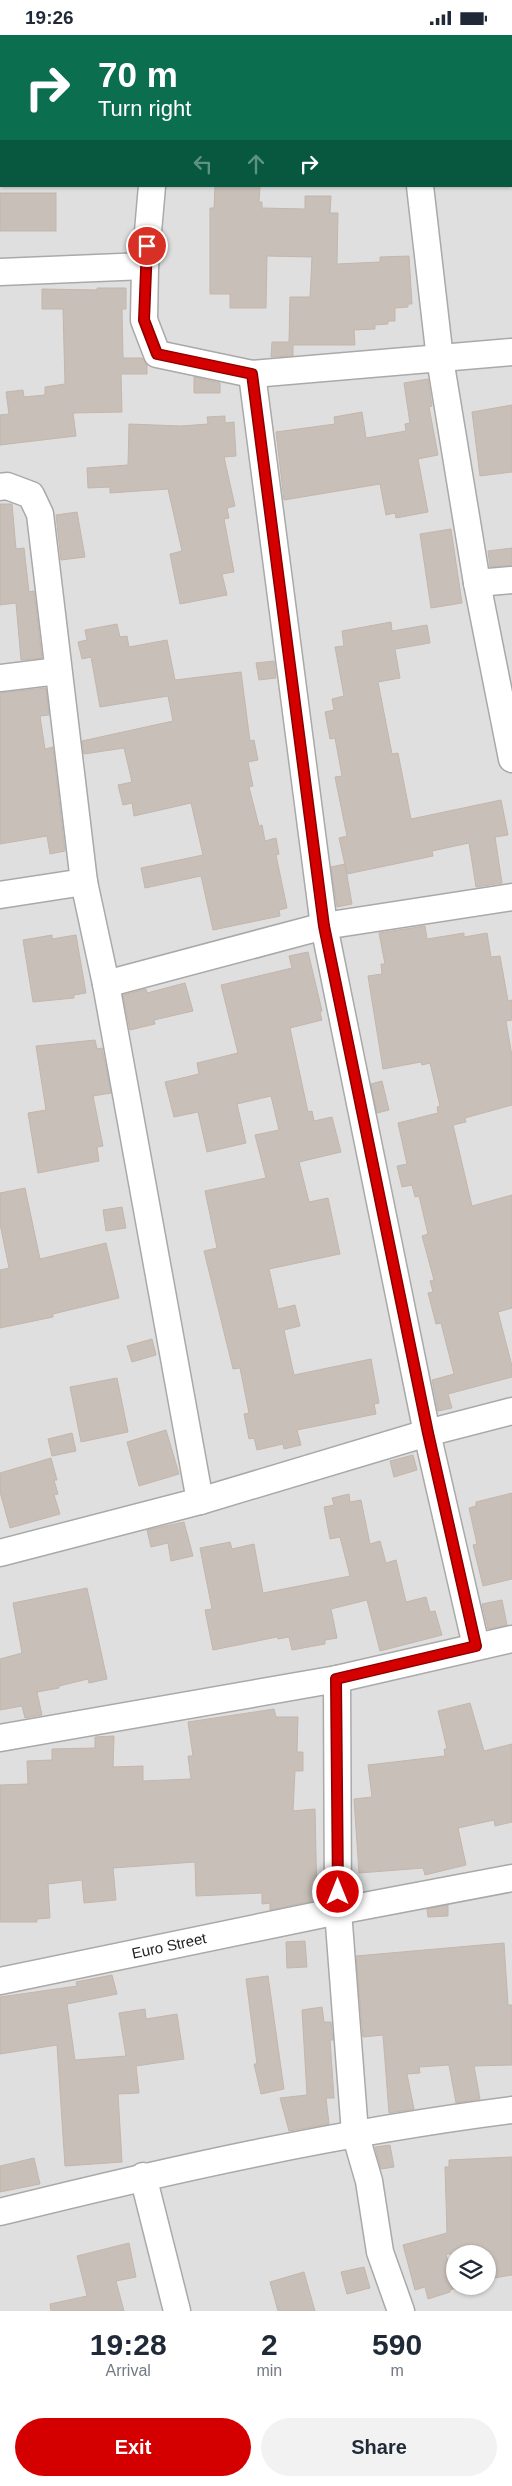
<!DOCTYPE html>
<style>
body{margin:0;font-family:Helvetica,sans-serif;background:#f2f2f3;color:#1f2937;height:100vh;display:flex;flex-direction:column;font-size:19px;white-space:nowrap}
*{box-sizing:border-box;margin:0}
p{font-size:16px;color:#747a83}
.icon{flex:none;width:28px;height:28px;fill:none;stroke:currentColor;stroke-width:2;stroke-linecap:round;stroke-linejoin:round}
.map{position:relative;height:2276px;overflow:hidden}
.panel{display:flex;flex-direction:column;background:#fff;flex:1}
.panel>*{flex:none}
.banner{position:absolute;left:0px;top:0px;width:512px;height:152px;box-shadow:0 1px 4px #0004;background:#0b6e4f;color:#fff;overflow:hidden}
.buttons{position:absolute;left:446px;top:2210px;display:grid;gap:10px}
.buttons a{display:grid;place-items:center;width:50px;height:50px;border-radius:50%;background:#fff;box-shadow:0 1px 4px #0004;font-size:25px}
.pin{position:absolute;display:grid;place-items:center;width:42px;height:42px;color:#fff;margin:-21px;border:2px solid #fff;border-radius:50%;box-shadow:0 1px 5px #0007}
.me{position:absolute;width:55px;margin:-28px;rotate:0deg;stroke-linejoin:round;filter:drop-shadow(0 0 4px #0008)}
.turn{display:flex;align-items:center;gap:18px;height:105px;padding:0 15px;font-size:22px}
.turn .icon{width:65px;height:65px;stroke-width:2.5}
.turn b{display:block;font-size:35px;line-height:42px}
.lanes{display:flex;align-items:center;height:48px;padding:0 15px;background:#0003;justify-content:center;gap:25px;direction:ltr}
.lanes .off{opacity:.35}
.eta{display:flex;justify-content:space-evenly;align-items:center;height:85px;text-align:center}
.eta b{font-size:30px;font-weight:700;line-height:35px}
.cta{display:flex;gap:10px;margin-top:auto;padding:10px 15px}
.cta a{flex:1;height:58px;border-radius:30px;background:#d40000;color:#fff;font-size:20px;font-weight:700;line-height:58px;text-align:center}
.cta a+a{background:#f2f2f3;color:#1f2937}
.status{display:flex;justify-content:space-between;align-items:center;height:35px;padding:0 25px;background:#fff;direction:ltr}
.status svg{height:14px;fill:currentColor}
.map>svg:first-child{display:block}
</style>
<div class="status"><b>19:26</b><svg viewBox="0 0 49 12"><path d="M0 12V9h3v3zM5 12V6h3v6zM10 12V3h3v9zM15 12V0h3v12zM26 1h20v11H26zM47 4h2v5h-2z"/></svg></div>
<div class="map">
<svg width="512" height="2276" viewBox="0 0 512 2276">
<rect width="100%" height="100%" fill="#f2efe9"/>
<path fill="#e0dfdf" fill-rule="evenodd" d="M0,0H512V2276H0ZM1,1H511V151H1ZM455,2219H488V2251H455Z"/>
<g fill="#c7bfb8" stroke="#c4b6ab">
<path d="M215,151H260L259,167H262V173L305,174V161H331L330,178H338L337,229L380,227V222L409,221L412,269H408V272L395,273V286H388V289L375,290V294L354,295L355,310H293V321L271,322L272,307H289L290,262H310L312,222L267,221L266,273H230V259H210V173H214Z"/>
<rect x="0" y="158" width="56" height="38"/>
<path d="M97,253H126V274H122L123,323H142L147,330V339H121L122,377L73,378L76,401L0,410V380L9,379L6,357L23,355L24,362L45,360V352L65,349L63,274H42V254L97,255Z"/>
<path d="M194,342L220,348V358H194Z"/>
<path d="M428,344L432,371L429,372L438,420L418,424L428,477L396,483L395,478L386,480L380,449L284,465L276,397L335,389L334,382L362,377L366,403L406,396L405,389L410,388L404,348Z"/>
<path d="M512,370V437L480,441L472,377Z"/>
<path d="M225,381V388L234,387L236,421L224,422L235,471L227,473L229,483L224,484L234,537L222,539L227,560L180,569L170,519L182,516L168,454L110,458V452L88,453L87,433L128,430L129,389L181,391L208,389L207,382Z"/>
<path d="M0,469H12L16,514L24,513L29,557L34,556L42,623L21,625L16,568L0,570Z"/>
<path d="M77,477L85,522L61,525L56,480Z"/>
<path d="M451,494L462,568L431,573L420,499Z"/>
<path d="M512,513V530L490,532L488,516Z"/>
<path d="M391,587L392,596L427,590L430,608L395,614L400,643L378,647L392,719L398,718L411,784L501,765L508,800L495,802L502,848L476,852L469,808L432,816L433,821L347,839L339,803L347,801L335,742L342,741L335,703L330,704L325,677L334,675L332,664L344,661L335,612L344,611L342,596Z"/>
<path d="M117,589L120,602L127,601L129,612L167,605L175,645L241,637L250,706L254,705L258,725L248,727L253,751L249,752L259,791L262,790L265,806L276,803L279,819L276,820L287,873L279,875L280,881L213,895L201,841L145,853L141,833L203,820L191,768L134,781L132,768L123,770L118,750L132,747L124,713L84,719L82,706L173,686L168,661L100,672L91,622L82,624L78,607L87,605L85,595Z"/>
<path d="M274,626L276,643L259,645L256,628Z"/>
<path d="M46,653L49,680L40,681L45,714L53,712V714L65,816L50,819L47,801L0,809V658Z"/>
<path d="M345,829L352,869L337,872L331,832Z"/>
<path d="M425,891L427,904L464,898V902L487,898L491,922L500,921L508,966L512,965V985L506,986L512,1021V1070L465,1083L466,1087L453,1090L472,1171L512,1160V1273L498,1277L512,1331V1342L448,1359L452,1373L438,1376L432,1345L454,1339L441,1288L436,1289L428,1258L433,1257L430,1246L434,1245L422,1201L428,1199L419,1161L415,1162L412,1150L402,1152L397,1131L407,1129L398,1088L438,1078L437,1072L440,1071L430,1028L422,1030L421,1027L383,1034L368,941L382,939L381,929H385L379,898Z"/>
<path d="M52,900V904L76,900L86,958L74,960V963L33,967L23,905Z"/>
<path d="M308,917L322,976L320,977L322,985L290,993L308,1077L312,1076L314,1086L332,1082L341,1117L299,1127L309,1167L328,1163L340,1219L269,1234L278,1274L295,1270L300,1291L284,1295L294,1340L371,1324L379,1368L374,1369L376,1379L297,1395L301,1410L284,1414L283,1409L257,1415L254,1403L249,1404L244,1379L249,1378L240,1333L233,1334L204,1216L217,1213L205,1156L266,1143L255,1100L279,1095L271,1061L237,1069L246,1108L207,1117L198,1077L174,1082L165,1047L199,1039L197,1028L238,1018L221,950L292,933L289,921Z"/>
<path d="M185,948L193,976L154,985L155,989L130,995L123,960L146,954L147,958Z"/>
<path d="M95,1005L97,1014L102,1013L111,1058L93,1061L103,1111L97,1112L99,1126L38,1138L28,1078L46,1075L36,1011Z"/>
<path d="M382,1046L389,1075L377,1078L371,1049Z"/>
<path d="M25,1153L40,1224L106,1208L119,1263L53,1279V1282L0,1293V1235L9,1233L0,1189V1158Z"/>
<path d="M122,1172L126,1193L106,1196L103,1175Z"/>
<path d="M152,1304L156,1320L132,1327L127,1311Z"/>
<path d="M117,1343L128,1397L81,1407L70,1352Z"/>
<path d="M166,1395L179,1439L139,1451L127,1407Z"/>
<path d="M72,1398L76,1416L52,1421L48,1404Z"/>
<path d="M413,1420L417,1435L394,1442L390,1426Z"/>
<path d="M51,1423L57,1445H54L58,1459L54,1460L60,1479L10,1493L0,1457V1438Z"/>
<path d="M512,1458V1544L483,1551L473,1510L477,1509L469,1473L476,1471V1467Z"/>
<path d="M349,1459L350,1467L361,1465L370,1509L380,1506L386,1528L396,1525L406,1567L426,1562L430,1577L435,1576L442,1600L380,1616L367,1565L331,1574L337,1603L325,1605V1609L292,1615L289,1602L278,1604L277,1602L213,1615L205,1575L212,1574L200,1513L230,1507L232,1514L254,1509L263,1558L350,1541L340,1502L330,1504L324,1472L334,1470L332,1463Z"/>
<path d="M184,1487L193,1521L171,1526L168,1508L151,1512L147,1495Z"/>
<path d="M87,1553L107,1644L89,1648L88,1644L59,1651V1653L37,1657L42,1680L25,1683L22,1671L0,1675V1624L22,1618L13,1568Z"/>
<path d="M502,1565L507,1590L488,1594L482,1569Z"/>
<path d="M470,1668L484,1716L512,1709V1787L495,1791L494,1785L458,1793L466,1830L425,1840L423,1833L359,1838L354,1764L372,1762L368,1730L445,1721L444,1714H447L438,1676Z"/>
<path d="M274,1674L276,1682H298L297,1717H303V1736H295L293,1776L315,1774L317,1865L270,1875V1868L262,1869V1858L196,1861L195,1827L113,1833L116,1865L84,1868L82,1845L48,1849L50,1883L37,1884V1887H0V1750L28,1749L27,1726L52,1725V1714L95,1713V1702L114,1701L113,1732L143,1731V1746L191,1744L188,1721H193L188,1687Z"/>
<path d="M448,1870V1881L428,1882L427,1874Z"/>
<path d="M305,1906L307,1932L287,1933L286,1907Z"/>
<path d="M504,1908L508,1970H512V2030L474,2031L480,2064L456,2068L449,2030L419,2032L420,2038L407,2039L414,2074L389,2078L383,2000L363,2002L356,1921Z"/>
<path d="M112,1940L117,1959L67,1969L75,2025L126,2021L119,1978L145,1974L146,1984L177,1979L184,2024L136,2031L139,2058L118,2059L122,2127L65,2131L57,2010L0,2019V1962L77,1951L76,1947Z"/>
<path d="M268,1941L284,2054L261,2059L254,2029H257L246,1944Z"/>
<path d="M322,1972L324,1987H331L333,2005H330L334,2063H326L329,2089L289,2096L280,2063L307,2060L302,1975Z"/>
<path d="M390,2110L394,2132L381,2134L375,2112Z"/>
<path d="M512,2122V2240L488,2244V2219H446L455,2253L450,2255V2257L428,2264L425,2252L415,2255L403,2210L447,2198L445,2132H449V2125Z"/>
<path d="M34,2123L40,2149L0,2157V2131Z"/>
<path d="M129,2208L136,2242L116,2246L124,2276H51L50,2269L87,2261L77,2221Z"/>
<path d="M364,2232L370,2253L347,2259L341,2237Z"/>
<path d="M304,2237L315,2276H278L270,2247Z"/>
</g>
<g fill="none" stroke-linecap="round" stroke-linejoin="round">
<defs>
<g id="minor">
<path d="M151,0V1"/>
<path d="M385,0V1"/>
<path d="M511,76H512"/>
<path d="M152,151L145,231L144,285L157,319L252,339L512,317"/>
<path d="M420,151L440,324L477,548L512,724"/>
<path d="M0,237L145,231"/>
<path d="M252,339L324,891L427,1398L476,1611"/>
<path d="M0,452L7,451L31,460L40,479L84,847"/>
<path d="M477,548L512,545"/>
<path d="M0,643L58,636"/>
<path d="M0,860L84,847L106,949L200,1466"/>
<path d="M106,949L324,891L512,862"/>
<path d="M0,1518L200,1466L427,1398L512,1376"/>
<path d="M337,1644L338,1876L355,2098L369,2146L380,2217L401,2276"/>
<path d="M0,1703L337,1644L512,1604"/>
<path d="M0,1946L338,1876L512,1843"/>
<path d="M143,2141L177,2276"/>
<path d="M0,2177C169,2135 339,2097 512,2075"/>
</g>
</defs>
<use href="#minor" stroke="#a9a9a9" stroke-width="29"/>
<use href="#minor" stroke="#fff" stroke-width="26"/>
</g>
<g fill="none" stroke-linecap="round" stroke-linejoin="round">
<defs>
<path id="route" d="M147,211L144,285L157,319L252,339L324,891L428,1398L476,1611L336,1644L338,1857"/>
</defs>
<use href="#route" stroke="#8a0000" stroke-width="12"/>
<use href="#route" stroke="#d40000" stroke-width="9"/>
</g>
<g text-anchor="middle" stroke-width="4" stroke-linejoin="round" paint-order="stroke">
<g font-size="15" fill="#222" stroke="#fff">
<text transform="translate(169 1911) rotate(-12)" y="5">Euro Street</text>
</g>
</g>
</svg>
<div class="buttons">
<a><svg class="icon" aria-label="layers" viewBox="0 0 24 24"><path d="M12 4l9 5-9 5-9-5zM3 14l9 5 9-5"/></svg></a>
</div>
<div class="pin" style="left:147px;top:211px;background:#d93025"><svg class="icon" aria-label="arrive" viewBox="0 0 24 24"><path d="M6 21V4h12l-3 4 3 4H6"/></svg></div>
<svg class="me" style="left:338px;top:1857px" viewBox="-20 -20 40 40"><circle r="17" fill="#d40000" stroke="#fff" stroke-width="3"/><path d="M0-11L8 9 0 5-8 9z" fill="#fff"/></svg>
<div class="banner">
<div class="turn"><svg class="icon" aria-label="right" viewBox="0 0 24 24"><path d="M7 20v-9h11M14 6l5 5-5 5"/></svg><div><b>70 m</b>Turn right</div></div>
<div class="lanes"><svg class="icon off" aria-label="left" viewBox="0 0 24 24"><path d="M17 20v-9H6M10 6l-5 5 5 5"/></svg><svg class="icon off" aria-label="ahead" viewBox="0 0 24 24"><path d="M12 20V5M6 11l6-6 6 6"/></svg><svg class="icon" aria-label="right" viewBox="0 0 24 24"><path d="M7 20v-9h11M14 6l5 5-5 5"/></svg></div>
</div>
</div>
<section class="panel">
<div class="eta">
<div><b>19:28</b><p>Arrival</p></div>
<div><b>2</b><p>min</p></div>
<div><b>590</b><p>m</p></div>
</div>
<div class="cta"><a>Exit</a><a>Share</a></div>
</section>
